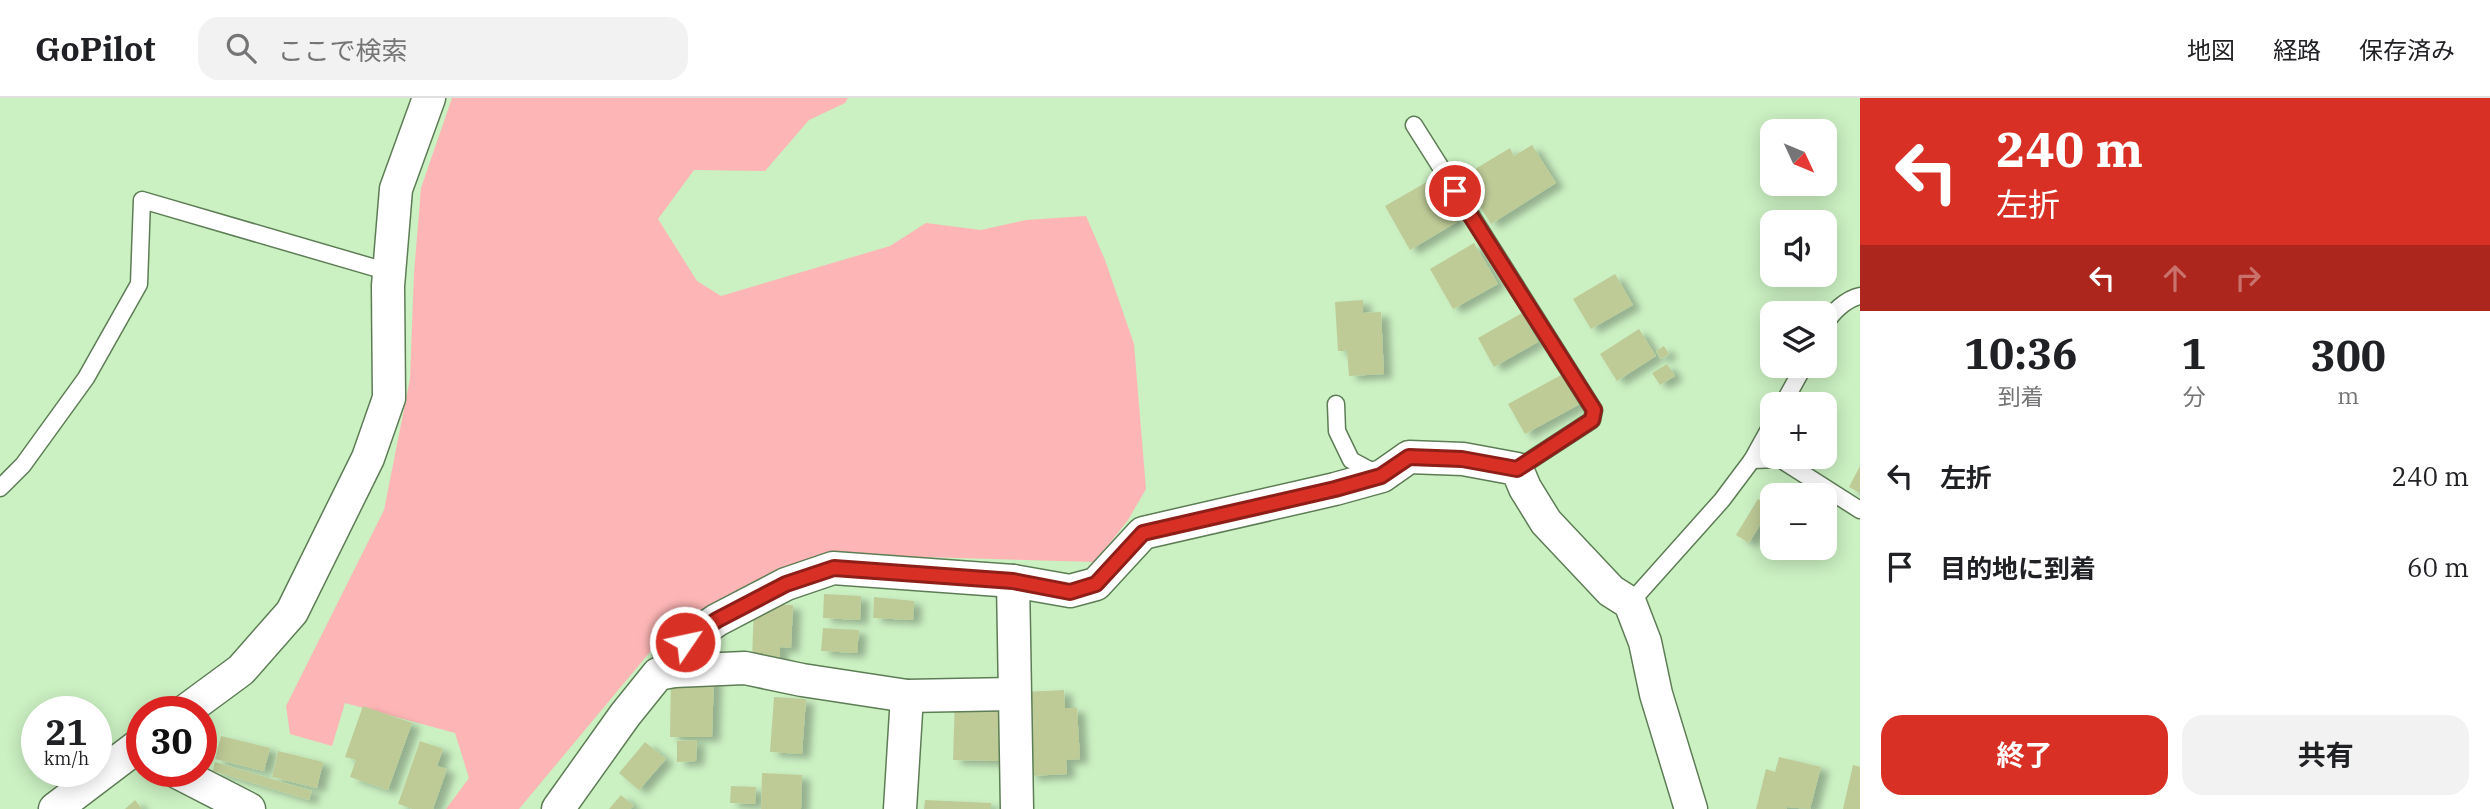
<!DOCTYPE html>
<html lang="ja">
<meta charset="utf-8">
<style>
body{margin:0;font-family:"IBM Plex Serif","Noto Sans JP",serif;background:#f2f2f2;color:#202124;height:100vh;display:flex;flex-direction:column;font-size:26px;white-space:nowrap}
*{box-sizing:border-box;margin:0}
p{font-size:23px;color:#757577}
.icon{flex:none;width:38px;height:38px;fill:none;stroke:currentColor;stroke-width:2;stroke-linecap:round;stroke-linejoin:round}
.map{position:relative;flex:1;overflow:hidden}
.drawer{display:flex;flex-direction:column;background:#fff;width:630px}
.drawer>*{flex:none}
.banner{background:#d93025;color:#fff;overflow:hidden}
.needle{width:46px;rotate:134deg}
.fabs{position:absolute;left:1760px;top:21px;display:grid;gap:14px}
.fabs a{display:grid;place-items:center;width:77px;height:77px;border-radius:14px;background:#fff;box-shadow:0 4px 18px #0003;font-size:35px}
.speed{position:absolute;left:21px;top:598px;display:flex;gap:14px;font-size:35px;font-weight:700;text-align:center}
.speed>*{display:grid;place-content:center;width:91px;height:91px;border-radius:50%;background:#fff;box-shadow:0 4px 18px #0003;line-height:1}
.speed small{font-size:18px;font-weight:400}
.speed .limit{border:10px solid #d22;background:#fff;color:#111}
.pin{position:absolute;display:grid;place-items:center;width:60px;height:60px;color:#fff;margin:-30px;border:4px solid #fff;border-radius:50%;box-shadow:0 2px 7px #0007}
.me{position:absolute;width:77px;margin:-38px;rotate:56deg;stroke-linejoin:round;filter:drop-shadow(0 0 5px #0008)}
.turn{display:flex;align-items:center;gap:24px;height:147px;padding:0 21px;font-size:32px}
.turn .icon{width:91px;height:91px;stroke-width:2.5}
.turn b{display:block;font-size:49px;line-height:60px}
.lanes{display:flex;align-items:center;height:66px;padding:0 21px;background:#0003;justify-content:center;gap:35px;direction:ltr}
.lanes .off{opacity:.35}
.eta{display:flex;justify-content:space-evenly;align-items:center;height:119px;text-align:center}
.eta b{font-size:42px;font-weight:700;line-height:49px}
.button{display:flex;gap:14px;margin-top:auto;padding:14px 21px}
.button a{flex:1;height:80px;border-radius:21px;background:#d93025;color:#fff;font-size:28px;font-weight:700;line-height:80px;text-align:center}
.button a+a{background:#f2f2f2;color:#202124}
ul{padding:0;list-style:none}
li{display:flex;align-items:center;gap:21px;height:91px;padding:0 21px}
li div{flex:1}
li b{display:block;font-size:26px}
li em{font-style:normal}
header{display:flex;align-items:center;gap:42px;box-sizing:border-box;height:98px;padding:0 35px;background:#fff;border-bottom:2px solid #e0e0e0}
header strong{font-size:33px}
nav{display:flex;gap:38px;margin-inline-start:auto;font-size:24px}
.search{width:490px;height:63px;background:#f2f2f2;display:flex;align-items:center;gap:18px;box-sizing:border-box;padding:0 24px;border-radius:21px;color:#757577;font-size:26px}
main{display:flex;flex:1;min-height:0}
.map>svg:first-child{display:block}
</style>
<header>
<strong>GoPilot</strong>
<div class="search"><svg class="icon" aria-label="search" viewBox="0 0 24 24"><circle cx="10" cy="10" r="6"/><path d="M15 15l6 6"/></svg>ここで検索</div>
<nav><a>地図</a><a>経路</a><a>保存済み</a></nav>
</header>
<main>
<div class="map">
<svg width="1860" height="711" viewBox="0 0 1860 711">
<defs>
<filter id="shadow"><feDropShadow dx="8" dy="4.5" stdDeviation="3.5" flood-color="#0004"/></filter>
</defs>
<rect width="100%" height="100%" fill="#cbf0c2"/>
<path fill="#fdb6b5" d="M452,0H848L845,5L809,22L765,73L694,72L658,121L697,183L721,198L890,148L926,125L981,132L1026,122L1086,118L1105,162L1134,246L1146,391L1128,422L1095,464L822,456L655,548L519,711H446L469,680L455,635L345,605L332,648L290,636L286,608L384,412L410,281L414,175L421,90Z"/>
<g fill="#becb97" filter="url(#shadow)">
<path d="M1532,47L1556,85L1491,126L1462,79L1510,50L1514,58Z"/>
<path d="M1432,81L1457,124L1410,152L1385,108Z"/>
<path d="M1474,145L1498,186L1453,211L1430,171Z"/>
<path d="M1615,176L1633,207L1591,231L1573,201Z"/>
<path d="M1363,202V215L1381,214L1384,276L1349,278L1347,253H1338L1335,204Z"/>
<path d="M1522,215L1538,244L1494,269L1478,240Z"/>
<path d="M1639,231L1656,258L1617,283L1600,256Z"/>
<path d="M1664,248L1669,256L1661,261L1656,253Z"/>
<path d="M1667,266L1675,278L1660,287L1652,275Z"/>
<path d="M1563,276L1580,306L1525,336L1508,306Z"/>
<path d="M1860,368V395L1849,389Z"/>
<path d="M1758,401L1771,409L1749,445L1736,437Z"/>
<path d="M824,496L861,498L860,522L823,520Z"/>
<path d="M874,499L914,503L913,522L873,520Z"/>
<path d="M754,506L793,507L791,550L780,549V563L752,562Z"/>
<path d="M823,530L859,532L857,555L821,553Z"/>
<path d="M671,577L714,578L712,639H670Z"/>
<path d="M1064,592L1065,610H1077L1080,661L1066,662L1067,676L1029,678L1025,594Z"/>
<path d="M774,599L806,601L802,656L770,654Z"/>
<path d="M955,599L1000,600L999,663L953,662Z"/>
<path d="M363,608L412,625L388,692L350,679L356,662L345,659Z"/>
<path d="M221,638L270,650L264,673L215,661Z"/>
<path d="M697,642L696,663L677,664V643Z"/>
<path d="M420,643L443,651L437,668L447,671L433,711H413L398,706Z"/>
<path d="M645,644L666,661L639,692L619,675Z"/>
<path d="M278,653L323,664L317,690L272,679Z"/>
<path d="M1779,659L1821,669L1810,711L1787,709V711H1756L1766,671L1775,674Z"/>
<path d="M215,664L312,693L309,702L213,673Z"/>
<path d="M1853,667L1860,669V711H1843Z"/>
<path d="M762,675L802,677L801,711H761Z"/>
<path d="M731,688L756,689L755,706L730,705Z"/>
<path d="M621,697L634,708L630,711H609Z"/>
<path d="M135,702L142,711H125Z"/>
<path d="M925,702L991,705V711H924Z"/>
</g>
<g fill="none" stroke-linecap="round" stroke-linejoin="round">
<defs>
<g id="lane">
<path d="M1414,27L1594,312L1592,322L1517,371"/>
<path d="M1825,227C1832,214 1846,201 1860,198"/>
<path d="M1336,306L1337,333L1351,362L1379,377"/>
<path d="M1783,306L1804,268"/>
<path d="M1752,362L1780,361L1860,412"/>
<path d="M0,390L23,367L86,280L139,186L142,102L389,174"/>
<path d="M1630,505L1722,402L1752,362L1773,324"/>
</g>
<g id="street">
<path d="M674,573L669,555L717,522L786,486L833,470L1013,483"/>
<path d="M184,614L241,572L292,514L368,360L389,300L388,188L396,91L429,0"/>
<path d="M177,674L249,711"/>
<path d="M55,711L142,645"/>
<path d="M558,711L625,617L658,576L674,573L745,570L802,582L907,598L1013,596"/>
<path d="M900,711L907,598"/>
<path d="M1017,711L1013,483L1070,493L1096,486L1143,435L1335,391L1382,378L1409,359L1463,361L1517,371L1525,390L1546,424L1611,493L1630,505L1645,544L1656,596L1691,711"/>
</g>
</defs>
<use href="#lane" stroke="#5d7d55" stroke-width="19"/>
<use href="#street" stroke="#5d7d55" stroke-width="35"/>
<use href="#lane" stroke="#fff" stroke-width="16"/>
<use href="#street" stroke="#fff" stroke-width="32"/>
</g>
<g fill="none" stroke-linecap="round" stroke-linejoin="round">
<defs>
<path id="route" d="M685,544L717,522L786,486L834,470L1013,483L1070,494L1096,486L1143,435L1335,391L1381,378L1409,359L1462,361L1517,371L1592,322L1594,312L1455,93"/>
</defs>
<use href="#route" stroke="#8d1f18" stroke-width="18"/>
<use href="#route" stroke="#d93025" stroke-width="12"/>
</g>
</svg>
<div class="fabs">
<a><svg class="needle" viewBox="-14 -14 28 28"><path d="M0-13l5 13h-10z" fill="#e53935"/><path d="M0 13l5-13h-10z" fill="#757577"/></svg></a>
<a><svg class="icon" aria-label="sound" viewBox="0 0 24 24"><path d="M4 9h4l5-4v14l-5-4H4zM17 9q2 3 0 6"/></svg></a>
<a><svg class="icon" aria-label="layers" viewBox="0 0 24 24"><path d="M12 4l9 5-9 5-9-5zM3 14l9 5 9-5"/></svg></a>
<a>+</a>
<a>−</a>
</div>
<div class="speed"><div>21<small>km/h</small></div><div class="limit">30</div></div>
<div class="pin" style="left:1455px;top:93px;background:#d93025"><svg class="icon" aria-label="arrive" viewBox="0 0 24 24"><path d="M6 21V4h12l-3 4 3 4H6"/></svg></div>
<svg class="me" style="left:685px;top:544px" viewBox="-20 -20 40 40"><circle r="17" fill="#d93025" stroke="#fff" stroke-width="3"/><path d="M0-11L8 9 0 5-8 9z" fill="#fff"/></svg>
</div>
<section class="drawer">
<div class="banner">
<div class="turn"><svg class="icon" aria-label="left" viewBox="0 0 24 24"><path d="M17 20v-9H6M10 6l-5 5 5 5"/></svg><div><b>240 m</b>左折</div></div>
<div class="lanes"><svg class="icon" aria-label="left" viewBox="0 0 24 24"><path d="M17 20v-9H6M10 6l-5 5 5 5"/></svg><svg class="icon off" aria-label="ahead" viewBox="0 0 24 24"><path d="M12 20V5M6 11l6-6 6 6"/></svg><svg class="icon off" aria-label="right" viewBox="0 0 24 24"><path d="M7 20v-9h11M14 6l5 5-5 5"/></svg></div>
</div>
<div class="eta">
<div><b>10:36</b><p>到着</p></div>
<div><b>1</b><p>分</p></div>
<div><b>300</b><p>m</p></div>
</div>
<ul>
<li><svg class="icon" aria-label="left" viewBox="0 0 24 24"><path d="M17 20v-9H6M10 6l-5 5 5 5"/></svg><div><b>左折</b></div><em>240 m</em></li>
<li><svg class="icon" aria-label="arrive" viewBox="0 0 24 24"><path d="M6 21V4h12l-3 4 3 4H6"/></svg><div><b>目的地に到着</b></div><em>60 m</em></li>
</ul>
<div class="button"><a>終了</a><a>共有</a></div>
</section>
</main>
